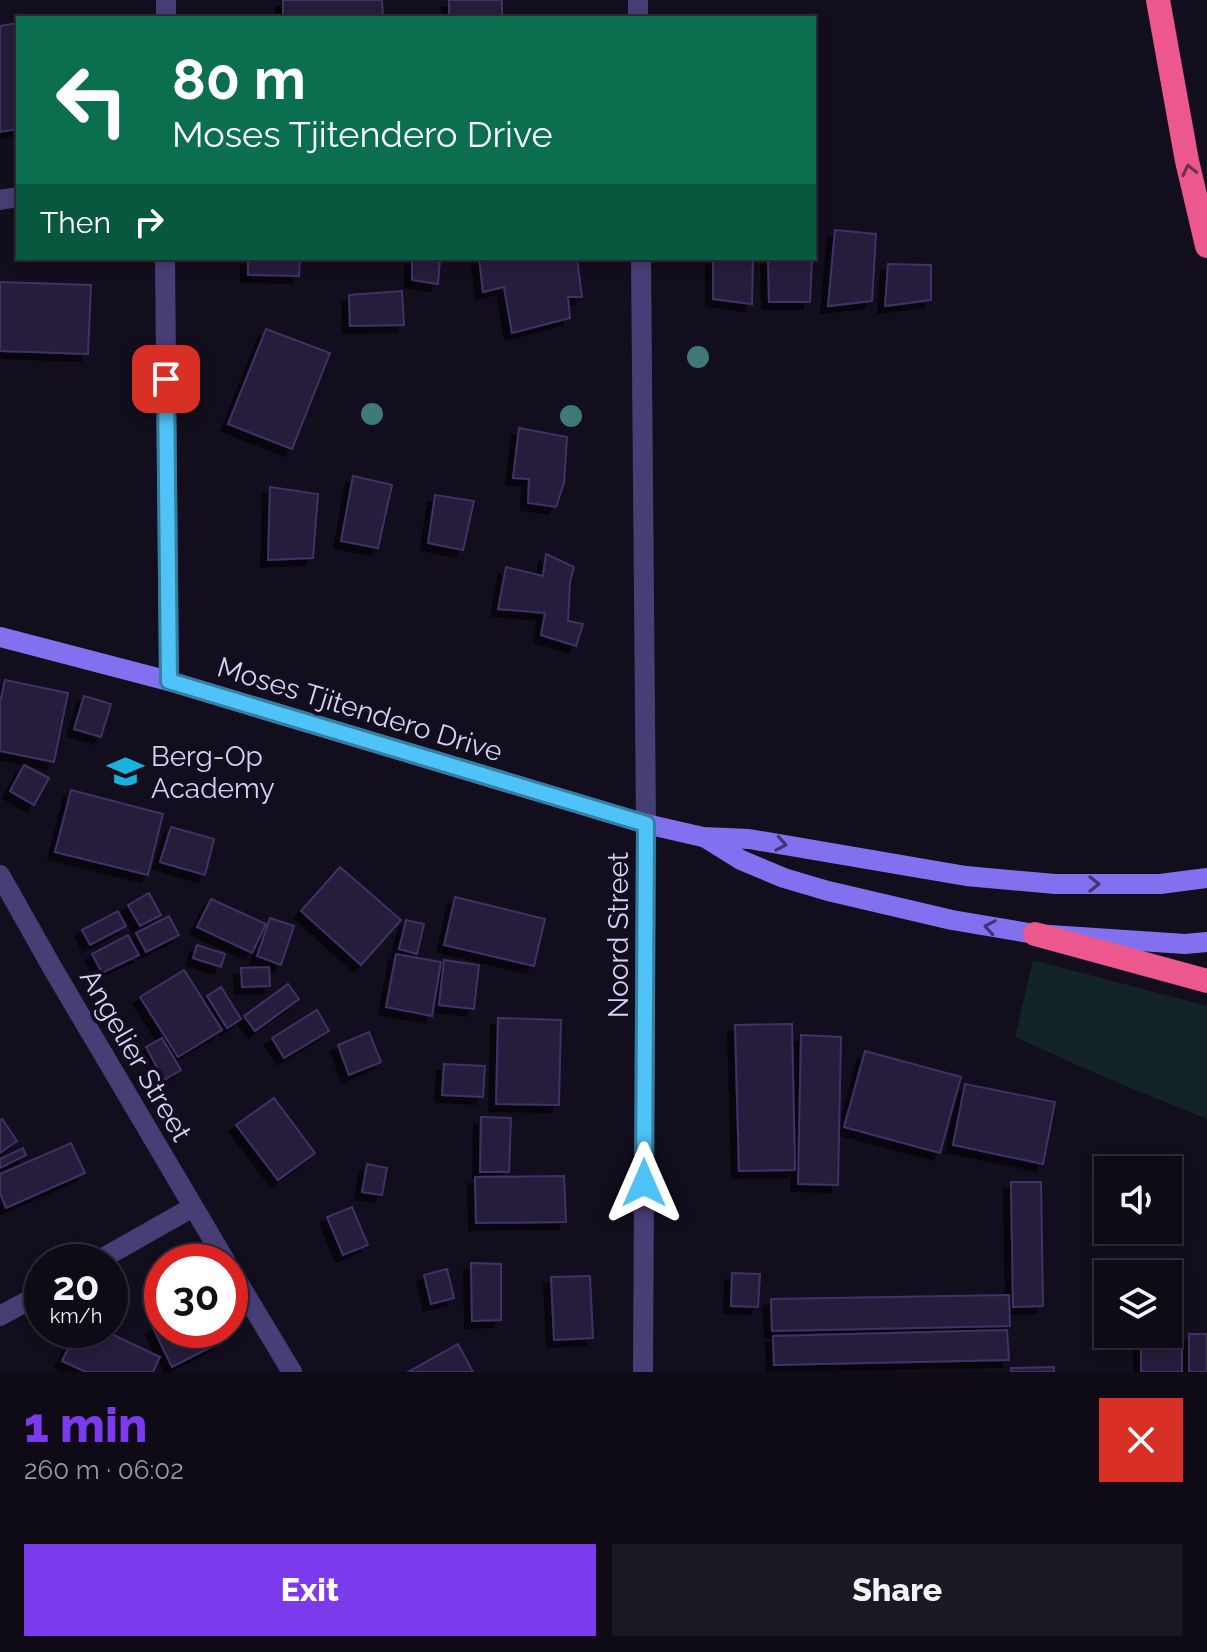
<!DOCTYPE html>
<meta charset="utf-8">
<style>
body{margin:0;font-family:Raleway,sans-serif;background:#1c1823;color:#f1f3f6;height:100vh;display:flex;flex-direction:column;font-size:30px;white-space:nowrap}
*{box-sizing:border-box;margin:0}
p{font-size:26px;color:#9b9aa1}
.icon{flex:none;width:44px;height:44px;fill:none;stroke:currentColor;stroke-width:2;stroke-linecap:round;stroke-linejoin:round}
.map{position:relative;height:1372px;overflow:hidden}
.panel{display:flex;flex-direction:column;background:#0e0a16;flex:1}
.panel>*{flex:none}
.hud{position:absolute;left:16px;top:16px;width:800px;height:244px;border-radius:0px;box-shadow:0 4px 12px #0003,0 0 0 2px #2e2b35;background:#0b6e4f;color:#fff;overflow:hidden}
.fabs{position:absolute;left:1094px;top:1156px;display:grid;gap:16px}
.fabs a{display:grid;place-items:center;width:88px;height:88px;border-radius:0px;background:#0e0a16;box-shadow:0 4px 12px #0003,0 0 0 2px #2e2b35;font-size:40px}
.speed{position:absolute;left:24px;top:1244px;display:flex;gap:16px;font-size:40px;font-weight:700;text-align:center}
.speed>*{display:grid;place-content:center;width:104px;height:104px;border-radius:50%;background:#0e0a16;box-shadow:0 4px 12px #0003,0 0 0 2px #2e2b35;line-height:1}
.speed small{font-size:20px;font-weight:400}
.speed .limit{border:12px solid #d22;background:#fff;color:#111}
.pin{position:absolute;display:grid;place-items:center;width:68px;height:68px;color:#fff;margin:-34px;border-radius:16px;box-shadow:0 4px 12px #0006}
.me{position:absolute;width:88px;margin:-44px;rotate:0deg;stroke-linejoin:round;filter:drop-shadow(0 0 6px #0008)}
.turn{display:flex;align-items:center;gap:28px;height:168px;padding:0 24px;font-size:36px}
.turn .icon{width:104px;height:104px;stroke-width:2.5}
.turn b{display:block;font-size:56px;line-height:68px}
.then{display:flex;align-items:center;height:76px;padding:0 24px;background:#0003;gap:16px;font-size:30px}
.round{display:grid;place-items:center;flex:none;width:84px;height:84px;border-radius:0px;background:#1c1823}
.overview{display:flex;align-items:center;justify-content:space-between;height:136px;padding:0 24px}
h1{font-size:48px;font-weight:800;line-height:60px;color:#7c3aed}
.action{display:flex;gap:16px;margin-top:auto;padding:16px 24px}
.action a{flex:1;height:92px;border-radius:0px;background:#7c3aed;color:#fff;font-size:32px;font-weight:800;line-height:92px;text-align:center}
.action a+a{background:#1c1823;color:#f1f3f6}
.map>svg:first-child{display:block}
</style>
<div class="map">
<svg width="1207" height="1372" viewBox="0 0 1207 1372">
<defs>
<filter id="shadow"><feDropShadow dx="-7" dy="7" stdDeviation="0" flood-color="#0009"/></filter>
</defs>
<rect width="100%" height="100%" fill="#120e1d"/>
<path fill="#122426" d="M1033,960L1207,1006V1119L1104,1077L1015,1037Z"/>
<g fill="#261c3b" stroke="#413165" stroke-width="2" filter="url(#shadow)">
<path d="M283,0H382L383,17L283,18Z"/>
<rect x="449" y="0" width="53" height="18"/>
<path d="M18,23V129L0,132V26Z"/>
<path d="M835,230L876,234L872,301L828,306Z"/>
<path d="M248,258H300L299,276L248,275Z"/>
<path d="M412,258H440L438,284L412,280Z"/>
<path d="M479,258H577L582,297H568L570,318L512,333L504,287L483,292Z"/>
<path d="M713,258H753L752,304L713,299Z"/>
<path d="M768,258H812L810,302H769Z"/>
<path d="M888,264L931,265V300L885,306Z"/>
<path d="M0,282L91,285L88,354L0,351Z"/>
<path d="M402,291L404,325L350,326L349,295Z"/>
<path d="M266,329L330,353L292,449L228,424Z"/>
<path d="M519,428L567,437L564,483L556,507L528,503L529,479L513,478Z"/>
<path d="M353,476L392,485L378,548L341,541Z"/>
<path d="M270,487L318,494L313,558L268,560Z"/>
<path d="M435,495L474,501L463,550L428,543Z"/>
<path d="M546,554L574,567L570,582L568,621L583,624L576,646L541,635L545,613L498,609L506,567L543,576Z"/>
<path d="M5,680L68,693L54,762L0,751V703Z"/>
<path d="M84,696L111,704L101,737L74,729Z"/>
<path d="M24,765L49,778L34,805L10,791Z"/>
<path d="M71,790L163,814L148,875L55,852Z"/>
<path d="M171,827L214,839L205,875L160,862Z"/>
<path d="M340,867L401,920L361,965L301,911Z"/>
<path d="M149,893L161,915L140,926L128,905Z"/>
<path d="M455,897L545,919L534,966L444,945Z"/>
<path d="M211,899L266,924L252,953L197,927Z"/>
<path d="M118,911L126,926L90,945L82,930Z"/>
<path d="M169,916L179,935L146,952L136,933Z"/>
<path d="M270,918L294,926L281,965L257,956Z"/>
<path d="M406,920L424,924L417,954L399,949Z"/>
<path d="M128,935L139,955L102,973L92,954Z"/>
<path d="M197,945L225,954L221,967L193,958Z"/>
<path d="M396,954L441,962L432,1016L386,1007Z"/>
<path d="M444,960L479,965L474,1009L439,1005Z"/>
<path d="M269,967L270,986L242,987L241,968Z"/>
<path d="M184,970L222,1030L178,1057L140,997Z"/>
<path d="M288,984L299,999L255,1031L244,1016Z"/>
<path d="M221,987L241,1019L227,1028L207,996Z"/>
<path d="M317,1010L329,1031L284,1058L272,1038Z"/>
<path d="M498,1018L561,1020L559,1105L496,1104Z"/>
<path d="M792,1024L795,1170L739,1171L735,1025Z"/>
<path d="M369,1032L381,1062L349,1075L338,1045Z"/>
<path d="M801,1035L841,1037L838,1185L798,1184Z"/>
<path d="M162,1038L181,1070L164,1080L146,1047Z"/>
<path d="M865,1051L961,1077L940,1153L844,1127Z"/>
<path d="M444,1064L485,1066L483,1097L442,1095Z"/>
<path d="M965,1084L1055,1102L1043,1164L953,1145Z"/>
<path d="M274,1098L315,1153L278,1180L236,1125Z"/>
<path d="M481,1117L511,1118L509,1172H480Z"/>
<path d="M2,1119L17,1141L0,1153V1120Z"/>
<path d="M71,1143L85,1173L6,1208L0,1193V1174Z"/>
<path d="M23,1148L26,1155L0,1168V1159Z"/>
<path d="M367,1164L387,1168L382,1195L362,1192Z"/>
<path d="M564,1176L566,1222L476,1223L475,1177Z"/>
<path d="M1011,1182H1041L1043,1306L1013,1307Z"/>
<path d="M352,1207L368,1245L343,1255L327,1217Z"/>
<path d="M471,1263L501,1264V1320L472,1321Z"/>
<path d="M447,1269L454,1298L431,1304L424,1275Z"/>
<path d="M732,1273L760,1274L758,1307L731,1306Z"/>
<path d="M590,1276L593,1338L554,1340L551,1277Z"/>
<path d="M1009,1295L1010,1326L772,1331L771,1299Z"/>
<path d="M162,1323V1330H210L217,1344L172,1367L153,1328Z"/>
<path d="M1168,1323H1182V1372H1141V1334H1168Z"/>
<path d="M77,1330H103L160,1357L153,1372H86L62,1361Z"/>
<path d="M1007,1330L1009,1360L774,1365L773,1336Z"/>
<rect x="1189" y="1334" width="18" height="38"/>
<path d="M458,1344L473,1372H408Z"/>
<path d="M1054,1367V1372H1011V1368Z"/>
</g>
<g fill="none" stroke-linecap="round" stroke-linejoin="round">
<g stroke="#473e76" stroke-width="20">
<path d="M638,0V18"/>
<path d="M166,18V0"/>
<path d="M0,200L18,197"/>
<path d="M165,258L169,681"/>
<path d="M641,258L646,824L643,1372"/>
<path d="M0,875L53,969L226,1262"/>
<path d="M96,1262L193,1207"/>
<path d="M230,1269L292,1372"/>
<path d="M0,1316L42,1293"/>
</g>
<g stroke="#8271ef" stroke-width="20">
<path d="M0,637L169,681L646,824L703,837L749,839L966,876L1055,884H1160L1207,878"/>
<path d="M704,837L741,860L784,878L828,891L952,920L1035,934L1185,944L1207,942"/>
</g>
<g stroke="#ec588e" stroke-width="24">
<path d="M1158,0L1187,161L1207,246"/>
<path d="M1035,934L1207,981"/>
</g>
</g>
<g fill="#3f7977">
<circle cx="698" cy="357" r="11"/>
<circle cx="372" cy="414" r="11"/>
<circle cx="571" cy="416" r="11"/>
</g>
<defs><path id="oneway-chevron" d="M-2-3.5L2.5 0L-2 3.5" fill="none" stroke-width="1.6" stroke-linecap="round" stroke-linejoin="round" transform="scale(2)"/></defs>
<use stroke="#742f50" href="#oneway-chevron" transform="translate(1189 170) rotate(-103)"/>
<g stroke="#3f3671">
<use href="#oneway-chevron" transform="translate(781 844) rotate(10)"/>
<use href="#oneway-chevron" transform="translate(1094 884)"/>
<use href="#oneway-chevron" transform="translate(990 927) rotate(-170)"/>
</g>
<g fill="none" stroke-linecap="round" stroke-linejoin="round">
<defs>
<path id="route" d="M166,379L169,681L646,824L644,1183"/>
</defs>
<use href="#route" stroke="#337fa1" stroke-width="20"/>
<use href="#route" stroke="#4fc3f7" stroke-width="14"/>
</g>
<defs>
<symbol id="school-bare" viewBox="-9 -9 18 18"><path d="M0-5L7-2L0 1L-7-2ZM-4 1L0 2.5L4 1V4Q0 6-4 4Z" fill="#19b2db" stroke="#120e1d" stroke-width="2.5" paint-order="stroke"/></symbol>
</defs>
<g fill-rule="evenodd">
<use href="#school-bare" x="100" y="746" width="51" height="51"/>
</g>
<g text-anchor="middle" stroke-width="8" stroke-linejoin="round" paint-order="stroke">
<g font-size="28" fill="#d9cff9" stroke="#120e1d">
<text transform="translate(360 709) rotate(17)" y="10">Moses Tjitendero Drive</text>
<text transform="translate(618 935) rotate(-90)" y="10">Noord Street</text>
<text transform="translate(136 1055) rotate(60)" y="10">Angelier Street</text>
</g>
<g font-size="28" fill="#d9cff9" stroke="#120e1d" text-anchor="start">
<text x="151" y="766">Berg-Op<tspan x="151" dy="32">Academy</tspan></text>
</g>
</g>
</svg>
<div class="fabs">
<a><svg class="icon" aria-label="sound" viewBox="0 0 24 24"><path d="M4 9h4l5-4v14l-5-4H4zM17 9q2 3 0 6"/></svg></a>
<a><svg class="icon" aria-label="layers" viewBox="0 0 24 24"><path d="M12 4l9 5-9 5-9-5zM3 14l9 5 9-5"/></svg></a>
</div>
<div class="speed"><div>20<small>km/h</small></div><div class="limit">30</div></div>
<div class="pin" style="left:166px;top:379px;background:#d93025"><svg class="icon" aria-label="arrive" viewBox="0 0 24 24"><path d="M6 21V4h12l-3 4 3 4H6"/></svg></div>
<svg class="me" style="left:644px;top:1183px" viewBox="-20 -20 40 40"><path d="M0-17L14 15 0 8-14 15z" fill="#4fc3f7" stroke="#fff" stroke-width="4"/></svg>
<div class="hud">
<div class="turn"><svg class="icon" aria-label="left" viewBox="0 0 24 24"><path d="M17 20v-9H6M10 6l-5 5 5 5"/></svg><div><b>80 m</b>Moses Tjitendero Drive</div></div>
<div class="then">Then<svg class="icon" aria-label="right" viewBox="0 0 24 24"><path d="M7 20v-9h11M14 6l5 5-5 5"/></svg></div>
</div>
</div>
<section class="panel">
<div class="overview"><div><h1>1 min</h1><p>260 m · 06:02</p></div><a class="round" style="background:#d93025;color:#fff"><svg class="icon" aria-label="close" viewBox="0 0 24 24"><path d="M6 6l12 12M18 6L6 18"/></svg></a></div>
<div class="action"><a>Exit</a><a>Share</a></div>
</section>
